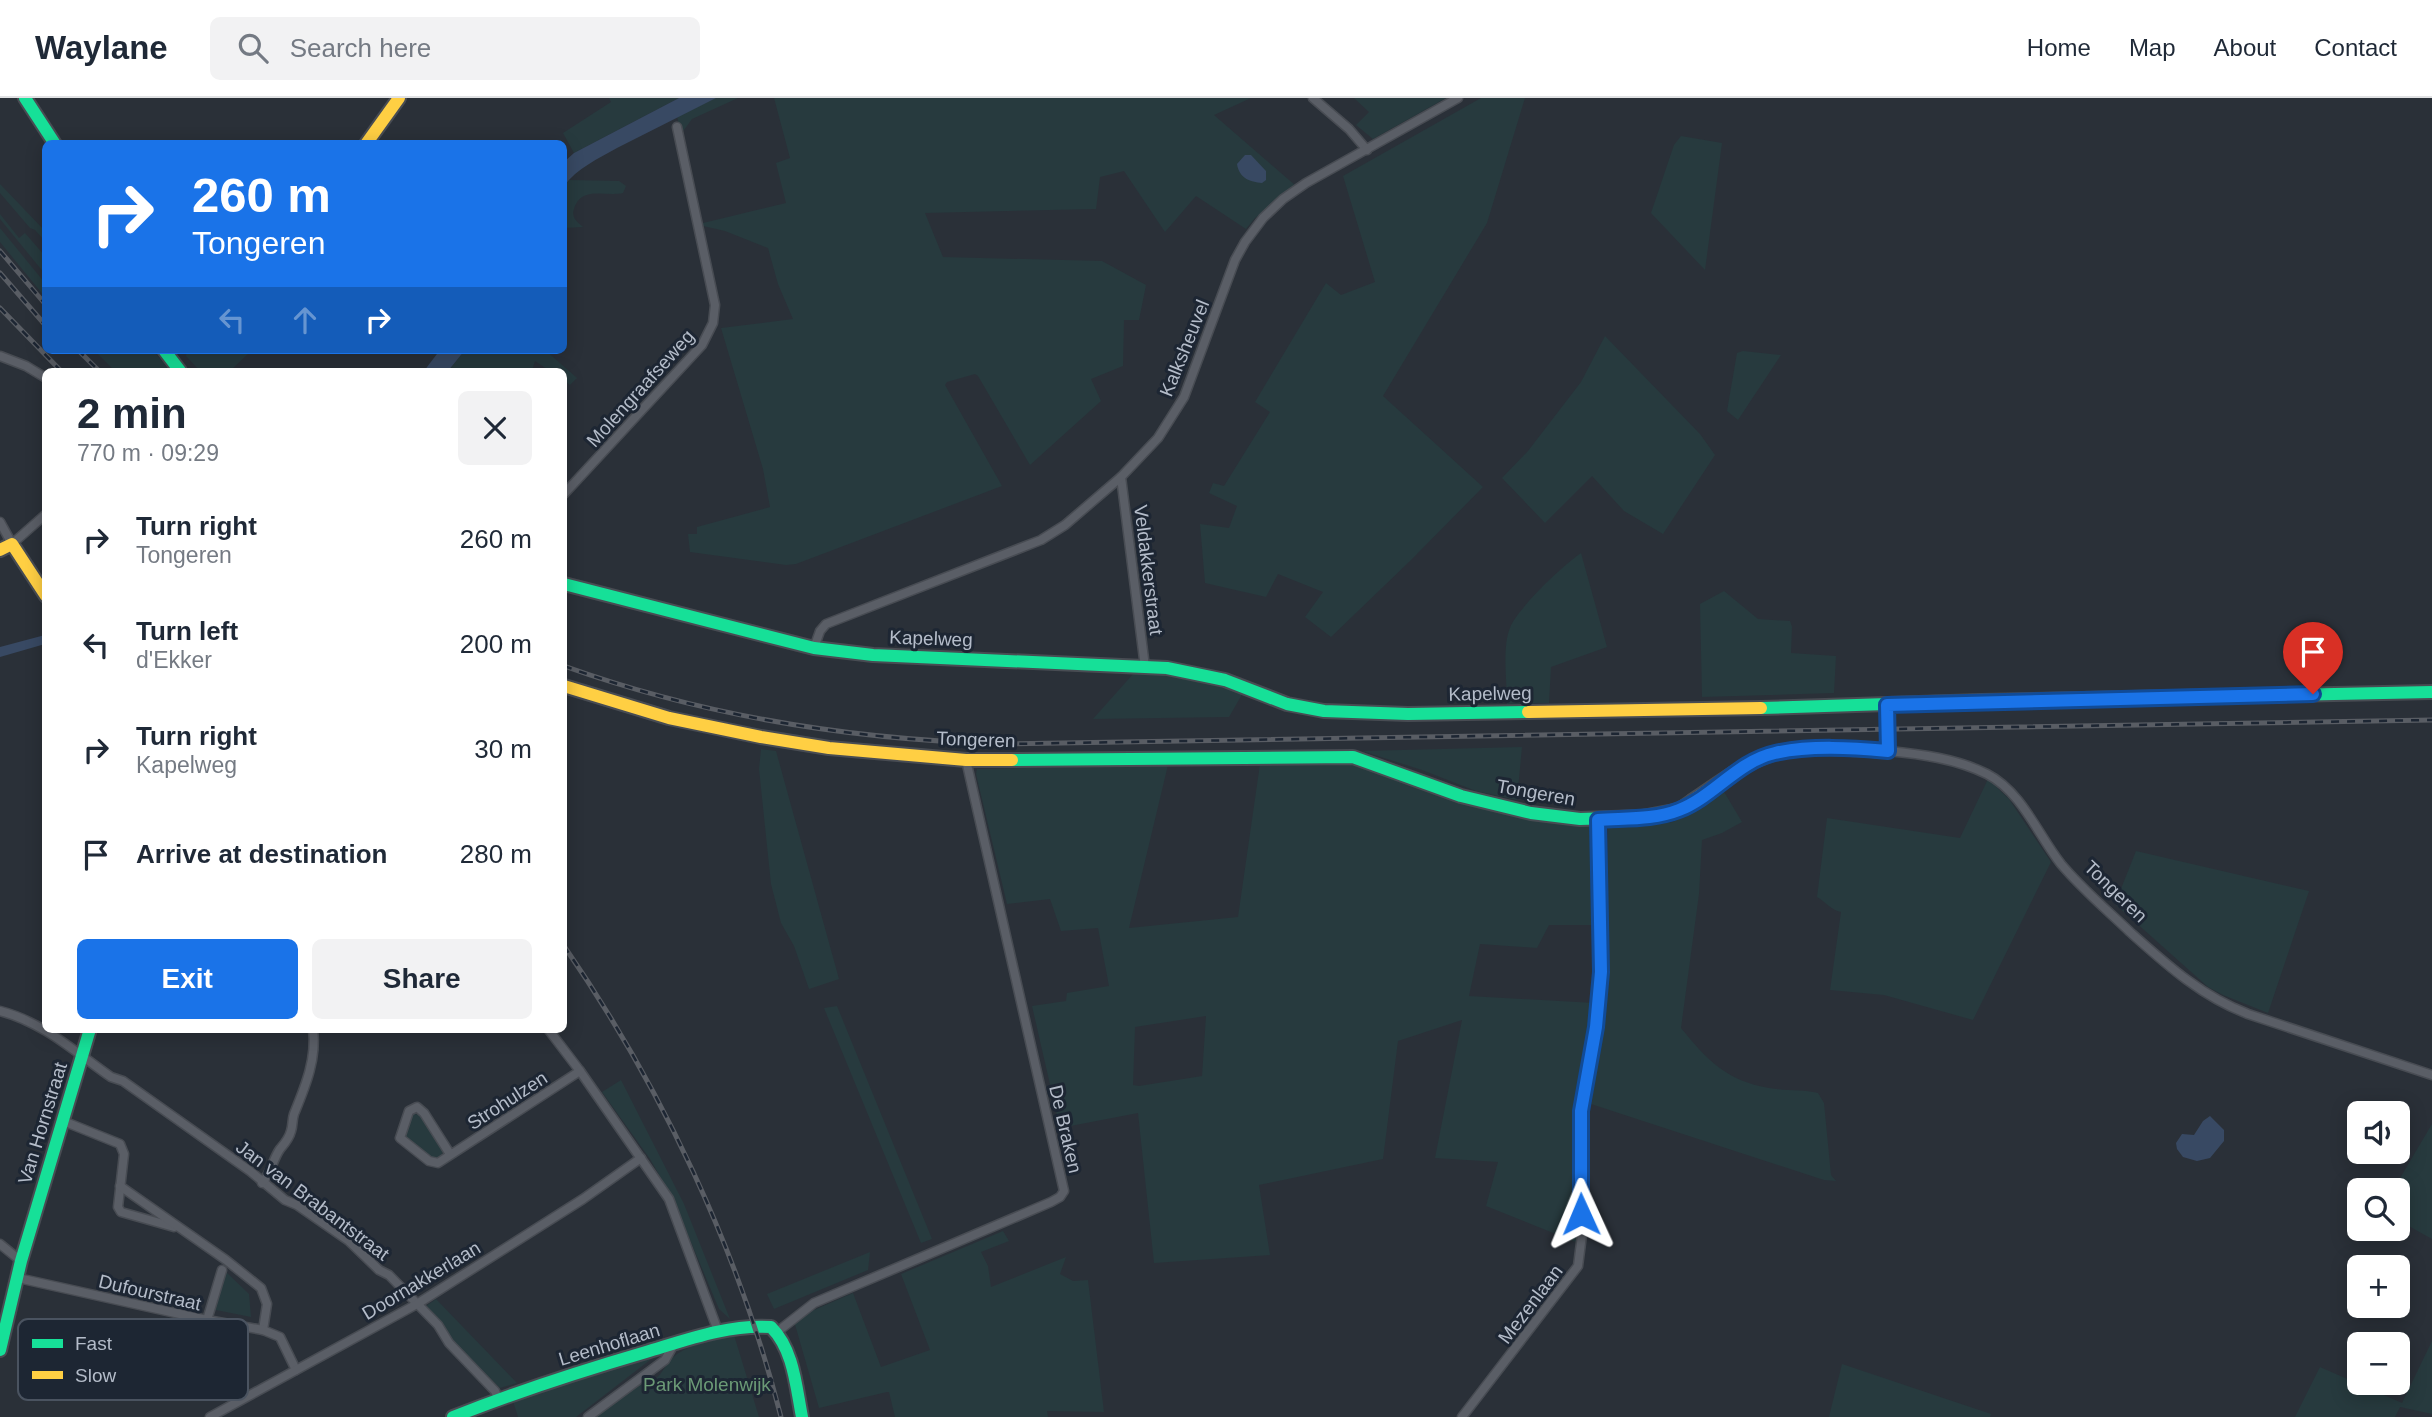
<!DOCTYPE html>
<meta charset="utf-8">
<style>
body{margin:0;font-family:Arial,sans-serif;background:#f2f2f3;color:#1f2937;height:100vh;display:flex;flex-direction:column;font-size:26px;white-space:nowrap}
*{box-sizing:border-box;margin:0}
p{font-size:23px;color:#747a83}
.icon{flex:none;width:38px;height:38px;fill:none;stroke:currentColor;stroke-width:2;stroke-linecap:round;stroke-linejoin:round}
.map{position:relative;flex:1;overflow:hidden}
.sheet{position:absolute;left:42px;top:270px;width:525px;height:665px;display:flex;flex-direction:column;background:#fff;border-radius:10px;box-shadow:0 4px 18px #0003}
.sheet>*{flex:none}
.banner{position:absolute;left:42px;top:42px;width:525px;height:214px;border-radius:10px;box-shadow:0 4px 18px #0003;background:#1a73e8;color:#fff;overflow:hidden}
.fabs{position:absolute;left:2347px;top:1003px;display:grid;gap:14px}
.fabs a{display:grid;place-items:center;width:63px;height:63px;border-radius:10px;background:#fff;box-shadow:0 4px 18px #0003;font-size:35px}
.pin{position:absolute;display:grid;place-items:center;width:60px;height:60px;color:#fff;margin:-72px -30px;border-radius:50% 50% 50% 0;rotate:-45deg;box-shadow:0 0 7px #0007}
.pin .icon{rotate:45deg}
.me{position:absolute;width:77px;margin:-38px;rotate:359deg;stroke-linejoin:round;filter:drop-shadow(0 0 5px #0008)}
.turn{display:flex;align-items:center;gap:24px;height:147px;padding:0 35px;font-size:32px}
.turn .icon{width:91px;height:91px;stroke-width:2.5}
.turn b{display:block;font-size:49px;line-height:60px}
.lanes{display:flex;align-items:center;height:66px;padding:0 35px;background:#0003;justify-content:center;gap:35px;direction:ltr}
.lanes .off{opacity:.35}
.round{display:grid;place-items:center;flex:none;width:74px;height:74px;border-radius:10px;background:#f2f2f3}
.head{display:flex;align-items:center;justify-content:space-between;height:119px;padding:0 35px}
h1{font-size:42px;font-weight:700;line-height:52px}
.primary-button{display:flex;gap:14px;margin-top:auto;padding:14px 35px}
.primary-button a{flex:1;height:80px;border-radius:10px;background:#1a73e8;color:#fff;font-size:28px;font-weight:700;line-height:80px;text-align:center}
.primary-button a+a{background:#f2f2f3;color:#1f2937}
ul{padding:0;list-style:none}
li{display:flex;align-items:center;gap:21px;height:105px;padding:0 35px}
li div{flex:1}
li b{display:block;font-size:26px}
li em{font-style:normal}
header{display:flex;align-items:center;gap:42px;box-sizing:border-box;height:98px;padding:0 35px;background:#fff;border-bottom:2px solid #e0e1e3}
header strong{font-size:33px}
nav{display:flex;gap:38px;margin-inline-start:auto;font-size:24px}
.search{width:490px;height:63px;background:#f2f2f3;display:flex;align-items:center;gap:18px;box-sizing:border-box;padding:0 24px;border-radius:10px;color:#747a83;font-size:26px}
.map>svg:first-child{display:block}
</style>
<header>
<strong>Waylane</strong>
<div class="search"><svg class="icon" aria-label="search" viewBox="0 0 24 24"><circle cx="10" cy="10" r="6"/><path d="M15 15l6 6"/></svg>Search here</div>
<nav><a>Home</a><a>Map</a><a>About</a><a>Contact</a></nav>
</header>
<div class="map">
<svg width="2432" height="1319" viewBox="0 0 2432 1319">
<rect width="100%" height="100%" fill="#2a3038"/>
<g fill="#273a3e" fill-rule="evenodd">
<path d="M609,0H679L574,55L563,35L611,4Z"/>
<path d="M716,0H738L692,21L681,36L677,18Z"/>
<path d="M774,0H1251L1214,17L1296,88L1255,120L1246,131L1196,98L1165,134L1124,73L1100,79L1096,111L925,115L943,159L1102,163L1146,187L1139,222H1124L1123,268L1091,281L1101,303L1030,367L978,278L975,276L947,284L945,287L1002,388L796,466L786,467L690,454L688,436H697V429L770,409L763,371L721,230L793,221L778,186L768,150L725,133L703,128V125L786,105L776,65L790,60Z"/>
<path d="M1354,0H1446L1373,41L1356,27L1369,14Z"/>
<path d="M1481,0H1525L1487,125L1383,298L1483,389L1411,462L1331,539L1305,519L1323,494L1278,476L1266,499L1205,485L1200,426L1229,430L1237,408L1209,395L1213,385L1224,388L1270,314L1255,304L1326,185L1341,197L1375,184L1343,78Z"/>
<path d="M1681,38L1722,45L1705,172L1651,115L1674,47Z"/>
<path d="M569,82L619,83L626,88L623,95C606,99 581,87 574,111C571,119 577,124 583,129L564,130V88Z"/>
<path d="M0,86L45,133V143L35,132L30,130L0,95Z"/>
<path d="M0,116L19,140L25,135L45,158V176L0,121Z"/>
<path d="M0,130L45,185V199L0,144Z"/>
<path d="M1605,238L1700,336L1715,357L1663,436L1624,413L1592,378L1545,425L1502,380L1528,353L1581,284Z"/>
<path d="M94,252H153L170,273H115Z"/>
<path d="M187,252H252L230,273H200L186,258Z"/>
<path d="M465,252H545L577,280L570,287L564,282V273H550L535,263L532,273H448Z"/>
<path d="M1743,253L1781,257L1738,322L1727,313L1737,255Z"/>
<path d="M1581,455L1607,549L1551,569L1549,605L1507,606C1507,585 1502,548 1510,530C1517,511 1563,467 1581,455Z"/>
<path d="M1724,493L1758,521L1790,523L1792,529L1791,555L1836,558L1834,595L1702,599L1700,506Z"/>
<path d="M1134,575L1196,579L1244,593L1229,619L1093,621Z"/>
<path d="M1522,649L1517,702L1476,693L1422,672L1362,653Z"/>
<path d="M761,651L776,653L839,881L809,891L794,848L781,825L771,786L759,671Z"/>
<path d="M1361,664L1393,675L1592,726L1594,732L1595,827H1549L1537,850L1480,846L1469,898L1595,905L1575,1036L1574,1083L1578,1145L1486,1108L1498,1064L1435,1060L1462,922L1398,943L1383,1061L1259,1087L1270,1157L1154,1165L1138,1015L1060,1030L1032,908L1066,903L1067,895L1109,888L1098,830L1061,833L1050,801L1007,806L976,676L977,671L1168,667L1129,830L1238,819L1260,666ZM1206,918L1202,978L1139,988L1133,987L1135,929Z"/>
<path d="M1988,681L2009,701L2051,764L1973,922L1884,897L1830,892L1841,814C1831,812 1826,804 1817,799L1827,720L1960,740Z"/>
<path d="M1723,692L1742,724L1722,735L1702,742L1699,796L1681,930C1707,962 1727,983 1769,990C1785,993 1802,991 1818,995L1824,1005L1831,1077L1836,1083L1824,1082L1591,1006L1606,916L1608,726L1651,727L1673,724Z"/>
<path d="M2136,753L2309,793L2268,915L2223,897L2208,889L2115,806Z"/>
<path d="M837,908L932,1141L921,1145L824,910Z"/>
<path d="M621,982L684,1106L730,1221L719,1211L672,1099L650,1061L602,994Z"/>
<path d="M413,1016L421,1017L442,1050L443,1054L439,1061H430L405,1039L411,1018Z"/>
<path d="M2432,1026V1141L2398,1122V1092H2393Z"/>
<path d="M1003,1133L1009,1143L981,1154L988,1168L991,1189L1066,1159L1060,1176L1073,1183L1088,1182L1104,1314L1047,1313L1048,1319H895L889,1294H887L819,1310L794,1223L798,1219L853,1195L881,1269L930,1252L901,1176Z"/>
<path d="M870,1154L868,1172L774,1211L767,1196Z"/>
<path d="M226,1174L249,1196L251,1219L211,1211Z"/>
<path d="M436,1201L517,1285L500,1290L438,1230L431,1214L426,1208Z"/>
<path d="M734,1237L759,1319H593L651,1277L650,1285C662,1276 660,1276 668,1265C682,1246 713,1243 734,1237Z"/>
<path d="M2432,1243V1316L2400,1309L2395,1319H2295L2320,1269L2402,1305Z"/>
<path d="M659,1255L576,1319H518L512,1300Z"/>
<path d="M1842,1266L1991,1316L1990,1319H1829Z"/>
</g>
<g fill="#384963">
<path d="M679,0H716C683,17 650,33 617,50C598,61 577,70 564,88V64L574,55Z"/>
<path d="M1245,57H1251L1266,73V82L1262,85C1250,84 1239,80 1237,66Z"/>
<path d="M440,252H465L448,273H424Z"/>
<path d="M45,537V546L0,559V549Z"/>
<path d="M2210,1018L2224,1032V1043L2210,1060L2197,1063L2183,1059L2177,1051L2176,1045L2182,1036L2194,1037L2203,1023Z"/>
</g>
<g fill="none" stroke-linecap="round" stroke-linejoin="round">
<defs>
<g id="street">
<path d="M1313,0L1349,31L1367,52"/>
<path d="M0,258L26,268L46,280"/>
<path d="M1121,379L1145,569"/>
<path d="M564,396L702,247L713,225L715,207L677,29"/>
<path d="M0,424L12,446L46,416"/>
<path d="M814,550L820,533L826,526L1041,442L1065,427L1121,379L1158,340L1184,299L1235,162L1245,144L1263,120L1283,101L1306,85L1458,0"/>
<path d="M1888,653C1921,656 1957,661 1987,676C2022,694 2038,737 2061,766C2082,791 2107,812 2130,834C2167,867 2201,898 2248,916L2432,977"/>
<path d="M0,913C43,924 75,954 111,979L123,983L250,1073L285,1102L297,1107L349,1143L379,1172L389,1177L438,1227L449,1245L495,1293L498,1300"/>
<path d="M548,931L580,973L669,1101L718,1233"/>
<path d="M63,1023L120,1046L124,1056L118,1109L121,1114L174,1129"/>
<path d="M450,1056L424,1015L417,1009L409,1013L400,1040L429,1063L438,1065L580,973"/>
<path d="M262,1085C271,1075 273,1061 280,1051C285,1045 289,1041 291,1033C293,1027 292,1022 294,1016C305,989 317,961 313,931"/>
<path d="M120,1088L226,1162L261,1190L267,1206L263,1232"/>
<path d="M0,1146L21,1163"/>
<path d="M18,1180L207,1222L263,1232L280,1239L296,1272"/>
<path d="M207,1222L222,1172"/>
<path d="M777,1234L814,1205L1051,1104L1060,1099L1064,1093L966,662"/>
<path d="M210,1319L417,1206L583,1101L641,1060"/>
<path d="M588,1319L665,1262L674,1246"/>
<path d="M1462,1319L1578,1168L1582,1137L1581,1013L1596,929L1601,874L1599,721"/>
</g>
<g id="fast">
<path d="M25,0L55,46"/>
<path d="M164,252L180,273"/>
<path d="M564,486L814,550L873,557L1167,570L1225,582L1287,606L1324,613L1408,616L1528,614"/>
<path d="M1761,610L1981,603L2432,594"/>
<path d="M1012,662L1353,659L1461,698L1531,715L1580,721L1642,719L1679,712L1692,703"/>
<path d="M0,1252L21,1163L90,931"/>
<path d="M453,1319C516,1294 581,1273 646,1254C686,1242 729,1226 771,1229C794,1252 796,1289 802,1319"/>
</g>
<g id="slow">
<path d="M366,46L399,0"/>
<path d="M0,452L12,446L46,498"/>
<path d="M564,588L669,620L761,639L829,650L966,662H1012"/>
<path d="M1528,614L1761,610"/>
<path d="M1692,703C1718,686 1743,665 1773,656C1806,645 1853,652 1888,653L1887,607"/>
</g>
</defs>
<use href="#street" stroke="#484c53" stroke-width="11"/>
<use href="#fast" stroke="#484c53" stroke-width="16"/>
<use href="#slow" stroke="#484c53" stroke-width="16"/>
<use href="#street" stroke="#5a5e66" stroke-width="8"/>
<use href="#fast" stroke="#16e098" stroke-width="12"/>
<use href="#slow" stroke="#ffcf43" stroke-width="12"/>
<defs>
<g id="rail">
<path d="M0,153L46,207"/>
<path d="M0,175L46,228"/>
<path d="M0,210L61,273"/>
<path d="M78,252L99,273"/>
<path d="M564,568C706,619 854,642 1005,646L2432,622"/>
<path d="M564,848C662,990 738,1151 781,1319"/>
</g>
</defs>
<use href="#rail" stroke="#595d64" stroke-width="5"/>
<use href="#rail" stroke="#1d2633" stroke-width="2.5" stroke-dasharray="8" stroke-linecap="butt"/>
</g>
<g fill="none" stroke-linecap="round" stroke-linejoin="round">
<defs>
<path id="route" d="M1581,1116V1013L1596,929L1601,874L1598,722C1624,720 1654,722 1679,712C1713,699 1738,663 1775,655C1811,647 1853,650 1888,653L1887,607L2313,596"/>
</defs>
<use href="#route" stroke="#114b97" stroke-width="18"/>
<use href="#route" stroke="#1a73e8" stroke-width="12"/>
</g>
<g text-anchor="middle" stroke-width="6" stroke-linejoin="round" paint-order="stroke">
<g font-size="19" fill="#b4bcc9" stroke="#1d2633">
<text transform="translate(1184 250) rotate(-68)" y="7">Kalksheuvel</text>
<text transform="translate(640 290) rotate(-48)" y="7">Molengraafseweg</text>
<text transform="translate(1149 472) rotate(83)" y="7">Veldakkerstraat</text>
<text transform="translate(931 540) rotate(2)" y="7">Kapelweg</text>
<text transform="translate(1490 595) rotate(-1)" y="7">Kapelweg</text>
<text transform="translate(976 641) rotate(2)" y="7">Tongeren</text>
<text transform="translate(1536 694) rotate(10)" y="7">Tongeren</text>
<text transform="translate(2116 793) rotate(44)" y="7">Tongeren</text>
<text transform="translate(507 1002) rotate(-33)" y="7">Strohulzen</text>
<text transform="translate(42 1025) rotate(-73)" y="7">Van Hornstraat</text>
<text transform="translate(1066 1031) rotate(77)" y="7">De Braken</text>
<text transform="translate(313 1102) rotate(37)" y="7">Jan van Brabantstraat</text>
<text transform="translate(421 1182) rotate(-31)" y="7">Doornakkerlaan</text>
<text transform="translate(150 1194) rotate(13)" y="7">Dufourstraat</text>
<text transform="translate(1530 1206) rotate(-53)" y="7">Mezenlaan</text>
<text transform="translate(609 1246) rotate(-17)" y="7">Leenhoflaan</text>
</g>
<g font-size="19" fill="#6b9a76" stroke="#1d2633">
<text x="707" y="1293">Park Molenwijk</text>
</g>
</g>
<rect x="18" y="1221" width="230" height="81" rx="10" fill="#1d2633" stroke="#4a5360" stroke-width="2"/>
<rect x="32" y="1241" width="31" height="9" fill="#16e098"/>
<rect x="32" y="1273" width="31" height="8" fill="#ffcf43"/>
<g font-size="19" fill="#b4bcc9">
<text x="75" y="1252">Fast</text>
<text x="75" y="1284">Slow</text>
</g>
</svg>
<div class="fabs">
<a><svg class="icon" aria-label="sound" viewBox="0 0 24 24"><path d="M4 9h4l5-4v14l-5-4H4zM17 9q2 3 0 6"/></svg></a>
<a><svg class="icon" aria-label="search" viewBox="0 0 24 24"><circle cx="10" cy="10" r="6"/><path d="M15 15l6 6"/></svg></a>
<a>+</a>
<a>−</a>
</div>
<div class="pin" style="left:2313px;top:596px;background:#d93025"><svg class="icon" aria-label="arrive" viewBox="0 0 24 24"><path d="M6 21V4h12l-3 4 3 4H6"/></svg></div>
<svg class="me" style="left:1581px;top:1116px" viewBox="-20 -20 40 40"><path d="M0-17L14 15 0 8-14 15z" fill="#1a73e8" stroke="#fff" stroke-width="4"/></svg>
<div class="banner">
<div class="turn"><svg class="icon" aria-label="right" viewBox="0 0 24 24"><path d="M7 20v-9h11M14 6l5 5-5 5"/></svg><div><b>260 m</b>Tongeren</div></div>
<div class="lanes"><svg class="icon off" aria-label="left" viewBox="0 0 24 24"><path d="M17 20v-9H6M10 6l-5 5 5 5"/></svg><svg class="icon off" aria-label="ahead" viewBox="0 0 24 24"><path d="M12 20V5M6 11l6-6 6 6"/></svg><svg class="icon" aria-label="right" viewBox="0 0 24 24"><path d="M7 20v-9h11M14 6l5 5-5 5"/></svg></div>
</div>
<section class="sheet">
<div class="head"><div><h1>2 min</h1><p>770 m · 09:29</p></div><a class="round"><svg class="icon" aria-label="close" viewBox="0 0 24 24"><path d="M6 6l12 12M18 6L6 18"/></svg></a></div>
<ul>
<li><svg class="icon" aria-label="right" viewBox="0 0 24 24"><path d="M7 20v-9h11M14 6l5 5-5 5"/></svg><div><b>Turn right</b><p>Tongeren</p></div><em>260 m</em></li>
<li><svg class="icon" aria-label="left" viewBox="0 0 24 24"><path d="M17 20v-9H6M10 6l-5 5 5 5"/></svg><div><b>Turn left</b><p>d'Ekker</p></div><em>200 m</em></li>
<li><svg class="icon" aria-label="right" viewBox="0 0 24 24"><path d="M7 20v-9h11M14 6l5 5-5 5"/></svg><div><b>Turn right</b><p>Kapelweg</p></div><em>30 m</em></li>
<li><svg class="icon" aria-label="arrive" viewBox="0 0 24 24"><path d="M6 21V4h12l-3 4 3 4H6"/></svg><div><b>Arrive at destination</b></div><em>280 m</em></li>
</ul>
<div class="primary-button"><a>Exit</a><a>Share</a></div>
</section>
</div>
